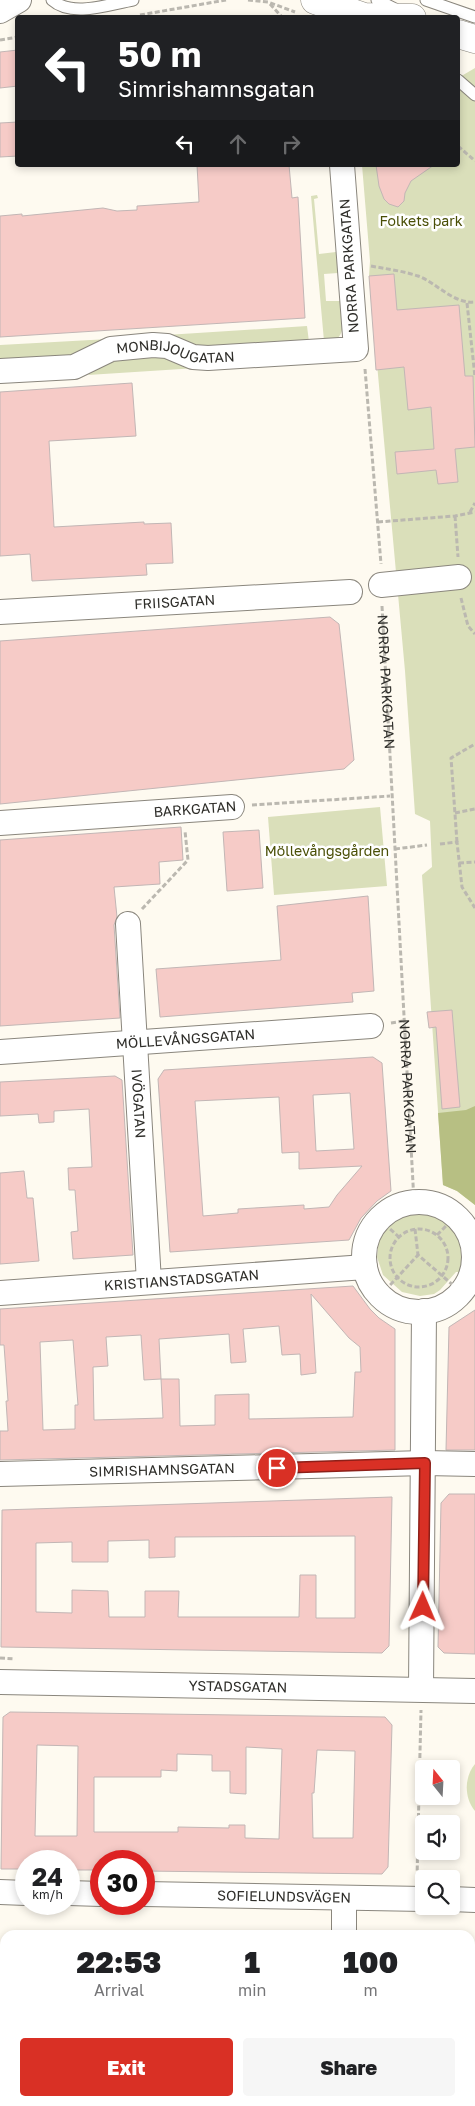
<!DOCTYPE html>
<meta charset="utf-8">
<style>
body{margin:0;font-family:"Golos Text",sans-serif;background:#f6f6f6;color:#202124;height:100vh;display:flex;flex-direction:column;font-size:19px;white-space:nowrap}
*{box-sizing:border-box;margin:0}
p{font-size:16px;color:#757577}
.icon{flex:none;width:28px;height:28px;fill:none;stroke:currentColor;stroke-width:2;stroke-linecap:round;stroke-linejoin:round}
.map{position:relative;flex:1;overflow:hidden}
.side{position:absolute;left:0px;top:1930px;width:475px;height:176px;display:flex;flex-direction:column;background:#fff;border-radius:15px 15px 0 0;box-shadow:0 2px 8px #0003}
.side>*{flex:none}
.top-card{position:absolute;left:15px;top:15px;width:445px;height:152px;border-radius:5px;box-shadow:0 2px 8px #0003;background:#202124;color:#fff;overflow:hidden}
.needle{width:32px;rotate:342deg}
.tools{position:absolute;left:415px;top:1760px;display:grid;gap:10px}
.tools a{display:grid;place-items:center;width:45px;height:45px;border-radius:5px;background:#fff;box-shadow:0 2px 8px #0003;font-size:25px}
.speed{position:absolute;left:15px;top:1850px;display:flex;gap:10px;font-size:25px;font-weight:700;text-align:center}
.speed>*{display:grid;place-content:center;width:65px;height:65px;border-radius:50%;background:#fff;box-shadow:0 2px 8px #0003;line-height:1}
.speed small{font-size:12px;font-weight:400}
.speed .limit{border:8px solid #d22;background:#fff;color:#111}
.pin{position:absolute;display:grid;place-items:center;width:42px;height:42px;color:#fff;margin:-21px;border:2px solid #fff;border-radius:50%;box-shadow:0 1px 5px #0007}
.me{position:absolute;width:55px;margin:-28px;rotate:1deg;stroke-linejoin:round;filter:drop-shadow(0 0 4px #0008)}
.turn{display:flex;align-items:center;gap:18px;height:105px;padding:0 20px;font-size:22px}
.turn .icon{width:65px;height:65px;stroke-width:2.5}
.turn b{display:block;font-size:35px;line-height:42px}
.lanes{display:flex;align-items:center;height:48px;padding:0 20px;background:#0003;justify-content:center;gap:25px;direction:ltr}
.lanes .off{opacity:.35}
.eta{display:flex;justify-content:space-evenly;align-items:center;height:85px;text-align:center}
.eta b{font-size:30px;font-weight:800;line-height:35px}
.primary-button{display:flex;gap:10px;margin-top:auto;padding:10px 20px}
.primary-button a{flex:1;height:58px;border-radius:5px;background:#d93025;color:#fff;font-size:20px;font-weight:800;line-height:58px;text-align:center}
.primary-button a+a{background:#f6f6f6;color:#202124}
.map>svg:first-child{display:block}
</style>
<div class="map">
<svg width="475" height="2106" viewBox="0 0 475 2106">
<rect width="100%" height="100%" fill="#fefaf0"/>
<g fill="#dadfba">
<path d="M475,68V1205L457,1191L443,1185L422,875L432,867L430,821L415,814L405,671L369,276L370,261L362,165H458V78Z"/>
<path d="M317,195L318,198L314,199L319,254L336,252L338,273L324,274L326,301H341C342,313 347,329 337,339L324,341L311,196Z"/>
<path d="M307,326L309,342L209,350L166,335Z"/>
<path d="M109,339L80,356L0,362V345Z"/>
<path d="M162,354L197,368L88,375L115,357Z"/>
<path d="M380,807L387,886L274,895L268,817Z"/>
<path d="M417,1209L438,1213L451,1224L453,1223C467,1235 465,1256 460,1272H456L440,1290L434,1294L420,1296L402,1292L383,1275L377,1257L379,1239L392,1221L402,1214Z"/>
<path d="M475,1764V1811C464,1798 464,1777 475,1764Z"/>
</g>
<path fill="#b7bf83" d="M475,1106V1205L457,1191L443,1185L438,1113L466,1110Z"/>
<g fill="#f6cbc7" stroke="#c2b6b5" fill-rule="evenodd">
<path d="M18,50V86L0,88V52Z"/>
<path d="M18,122V156L0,157V123Z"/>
<path d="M197,165H289L292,198L298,197L305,318L0,337V216L22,214V216L103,208L117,211L137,210V206L199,202Z"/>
<path d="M376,165H434L411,181L405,193L404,201L398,207L389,204L384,199L379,186Z"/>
<path d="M394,274L397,310L459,305L465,376H473L475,447L455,449L458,482L438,484L436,470L397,474L395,452L434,449L431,407L408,410L404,367L376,370L369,276Z"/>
<path d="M132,383L136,436L49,441L54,527L144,522V524L171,523L173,563L146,564L147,575L32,581L30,554L0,556V392Z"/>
<path d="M330,617L339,624L354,760L344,769L0,804V641Z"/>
<path d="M181,827L183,860L159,862L160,884L114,887L117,917L114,925L120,1018L0,1026V840Z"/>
<path d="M259,830L263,888L227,891L223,832Z"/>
<path d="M368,896L374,991L352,993L353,1002L160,1017L156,969L281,960L277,906Z"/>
<path d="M452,1010L460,1107L442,1109L436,1027L429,1028L427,1012Z"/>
<path d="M373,1057L382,1063L391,1191L377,1201L361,1218L349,1240L170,1252L158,1079L164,1070ZM350,1093L354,1149L316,1151L313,1095ZM279,1097L282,1153L299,1152V1169L362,1166L337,1195L329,1207L304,1209V1205L238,1209V1213L203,1216L195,1101Z"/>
<path d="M115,1076L122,1080L133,1255L73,1259L71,1232L78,1231L75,1190H69L68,1168L92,1167L89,1109L54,1111V1122L39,1123L38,1114L0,1116V1082Z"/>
<path d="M24,1171L27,1198H33L39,1261L0,1264V1173Z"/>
<path d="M353,1286L370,1309L379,1318L395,1329V1450L0,1460V1431H8L6,1401H8L4,1345H0V1309ZM311,1294L349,1338L360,1347L361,1372H355L353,1417L249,1419V1394L215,1395V1425L180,1426L179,1379H161L159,1339L229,1334L231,1363L246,1362L243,1329L279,1326L282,1355L300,1354L301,1375L316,1373ZM141,1335L144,1380L161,1379L163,1418L94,1420L93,1367L108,1366L106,1337ZM73,1340L78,1405H75V1429L43,1430L40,1342Z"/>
<path d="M475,1310V1450H446L449,1327Z"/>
<path d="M449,1494H475V1654L444,1653L438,1647L441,1503Z"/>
<path d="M392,1497L389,1646L382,1653L1,1647L2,1510ZM355,1536V1618H316V1575H300L299,1617H178L179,1591H145V1617H109L108,1591L72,1590V1613L36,1612V1543L72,1542V1562H108V1541L149,1540V1558L175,1557V1537Z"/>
<path d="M10,1712L385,1717L392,1725L388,1867L382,1874L144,1871V1861H101V1870H69V1861H26V1869H1L3,1717ZM37,1745L78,1746L77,1836H35ZM246,1747L282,1749L279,1839L245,1838V1825H229V1828L178,1827V1832H94V1777H161V1770L177,1771V1754L212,1755V1771H230V1793L246,1794ZM317,1750L355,1751L353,1838H313L312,1793H314Z"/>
</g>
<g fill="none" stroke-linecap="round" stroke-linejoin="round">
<defs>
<g id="service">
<path d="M52,0C72,18 110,4 133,0"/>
<path d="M377,0L397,10"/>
<path d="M426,0L475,17"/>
<path d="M458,80L475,95"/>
</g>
<g id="minor">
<path d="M0,11L19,0"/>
<path id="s2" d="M0,371L74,367L111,349L153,345L167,346L193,357L208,358L356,349L342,165"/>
<path d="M381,585L459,577"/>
<path id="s3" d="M0,612L350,592"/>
<path d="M0,823L232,807"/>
<path id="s4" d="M128,924L149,1282"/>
<path id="s5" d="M0,1052L371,1026"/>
<circle cx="419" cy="1257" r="55"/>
<path id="s6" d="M0,1293L365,1267"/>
<path id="s7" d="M0,1474L425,1463L475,1464"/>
<path id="s8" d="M0,1682L475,1691"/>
<path d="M421,1689L424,1311"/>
<path d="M0,1892L26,1893"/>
<path d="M69,1893L101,1894"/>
<path id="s9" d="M144,1894L424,1899"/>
<path d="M344,1898V1935"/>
<path d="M451,1899L475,1900"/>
<path d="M345,2101V2106"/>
</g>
<g id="secondary">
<path d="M315,0L364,17L412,18"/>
<path d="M458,34L475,39"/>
</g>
</defs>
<use href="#service" stroke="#8a867d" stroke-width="13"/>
<use href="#minor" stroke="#8a867d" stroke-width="26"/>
<use href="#secondary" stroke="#8a867d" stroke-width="29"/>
<g stroke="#bbb8b0" stroke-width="3" stroke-dasharray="5 2.5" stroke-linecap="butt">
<path d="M248,0L268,2L295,12"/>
<path d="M270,4L283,18"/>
<path d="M140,15L226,0"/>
<path d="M0,40L18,37"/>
<path d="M458,146L475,161"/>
<path d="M371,266C387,269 403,271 418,276C437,283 453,304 475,302"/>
<path d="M467,303L475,377"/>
<path d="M365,369L381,564"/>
<path d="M470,512L475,503"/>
<path d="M455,516L458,557"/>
<path d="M378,522L455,516L475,512"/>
<path d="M461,598L468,626L475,634"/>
<path id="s1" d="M382,606L414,1202"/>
<path d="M252,805L390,796"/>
<path d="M455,813L475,809"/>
<path d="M457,842L451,758L475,744"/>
<path d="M440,844L457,842L462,887L475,908"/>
<path d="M395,849L427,845"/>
<path d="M459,863L475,862"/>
<path d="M142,909L188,860L185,831"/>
<path d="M391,1023L403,1021"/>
<path d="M379,1219L399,1237"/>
<circle cx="419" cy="1258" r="29"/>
<path d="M415,1229L418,1255"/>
<path d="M437,1235L456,1216"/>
<path d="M380,1296L418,1255L461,1292"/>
<path d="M0,1658L15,1659"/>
<path d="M417,1878L421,1710"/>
<path d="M132,2101L133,2106"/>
<path d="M258,2101V2106"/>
</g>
<use href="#service" stroke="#fff" stroke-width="11"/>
<use href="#minor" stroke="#fff" stroke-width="24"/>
<use href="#secondary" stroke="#fff" stroke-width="28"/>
</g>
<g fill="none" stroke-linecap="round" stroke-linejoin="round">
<defs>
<path id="route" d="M277,1468L425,1463L423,1607"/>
</defs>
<use href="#route" stroke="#8d1f18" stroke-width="12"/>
<use href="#route" stroke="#d93025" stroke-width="9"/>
</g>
<g text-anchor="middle" stroke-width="5" stroke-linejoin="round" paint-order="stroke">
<g font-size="14" fill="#494e05" stroke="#fff">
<text x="421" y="226">Folkets park</text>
<text x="327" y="856">Möllevångsgården</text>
</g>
<g font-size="14" fill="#2f2e2a" stroke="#fff">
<text transform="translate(349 266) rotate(-94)" y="5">NORRA PARKGATAN</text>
<text dy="5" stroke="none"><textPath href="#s2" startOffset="181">MONBIJOUGATAN</textPath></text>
<text dy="5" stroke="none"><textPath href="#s3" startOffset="175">FRIISGATAN</textPath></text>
<text dy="5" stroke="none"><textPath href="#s1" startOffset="76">NORRA PARKGATAN</textPath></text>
<text transform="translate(195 809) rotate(-4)" y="5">BARKGATAN</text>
<text dy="5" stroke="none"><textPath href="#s5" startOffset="186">MÖLLEVÅNGSGATAN</textPath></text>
<text dy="5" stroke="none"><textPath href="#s1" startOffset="481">NORRA PARKGATAN</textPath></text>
<text dy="5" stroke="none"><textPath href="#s4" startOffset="180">IVÖGATAN</textPath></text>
<text dy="5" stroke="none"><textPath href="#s6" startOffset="182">KRISTIANSTADSGATAN</textPath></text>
<text dy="5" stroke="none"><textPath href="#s7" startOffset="162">SIMRISHAMNSGATAN</textPath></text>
<text dy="5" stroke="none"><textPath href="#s8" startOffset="238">YSTADSGATAN</textPath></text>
<text dy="5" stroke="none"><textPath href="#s9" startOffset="140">SOFIELUNDSVÄGEN</textPath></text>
</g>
</g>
</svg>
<div class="tools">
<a><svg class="needle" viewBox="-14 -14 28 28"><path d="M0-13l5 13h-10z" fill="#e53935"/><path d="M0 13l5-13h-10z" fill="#757577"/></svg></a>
<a><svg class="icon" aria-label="sound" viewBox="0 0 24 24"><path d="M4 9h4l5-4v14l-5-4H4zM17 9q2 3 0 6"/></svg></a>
<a><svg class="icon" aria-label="search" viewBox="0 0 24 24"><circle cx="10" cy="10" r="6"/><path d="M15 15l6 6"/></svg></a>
</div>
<div class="speed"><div>24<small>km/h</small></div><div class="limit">30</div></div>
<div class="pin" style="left:277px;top:1468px;background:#d93025"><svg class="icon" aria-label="arrive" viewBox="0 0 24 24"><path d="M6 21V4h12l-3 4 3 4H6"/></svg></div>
<svg class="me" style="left:423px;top:1607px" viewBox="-20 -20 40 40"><path d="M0-17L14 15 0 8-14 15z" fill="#d93025" stroke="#fff" stroke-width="4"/></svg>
<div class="top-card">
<div class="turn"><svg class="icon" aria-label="left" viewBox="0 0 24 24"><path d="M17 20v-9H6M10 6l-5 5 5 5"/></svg><div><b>50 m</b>Simrishamnsgatan</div></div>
<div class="lanes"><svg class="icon" aria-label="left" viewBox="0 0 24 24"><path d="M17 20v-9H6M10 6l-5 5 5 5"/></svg><svg class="icon off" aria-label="ahead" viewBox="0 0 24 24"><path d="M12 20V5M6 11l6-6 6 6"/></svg><svg class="icon off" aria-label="right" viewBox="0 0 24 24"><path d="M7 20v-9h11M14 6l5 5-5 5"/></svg></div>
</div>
<section class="side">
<div class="eta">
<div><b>22:53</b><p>Arrival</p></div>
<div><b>1</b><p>min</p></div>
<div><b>100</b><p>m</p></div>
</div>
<div class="primary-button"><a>Exit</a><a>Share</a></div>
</section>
</div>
